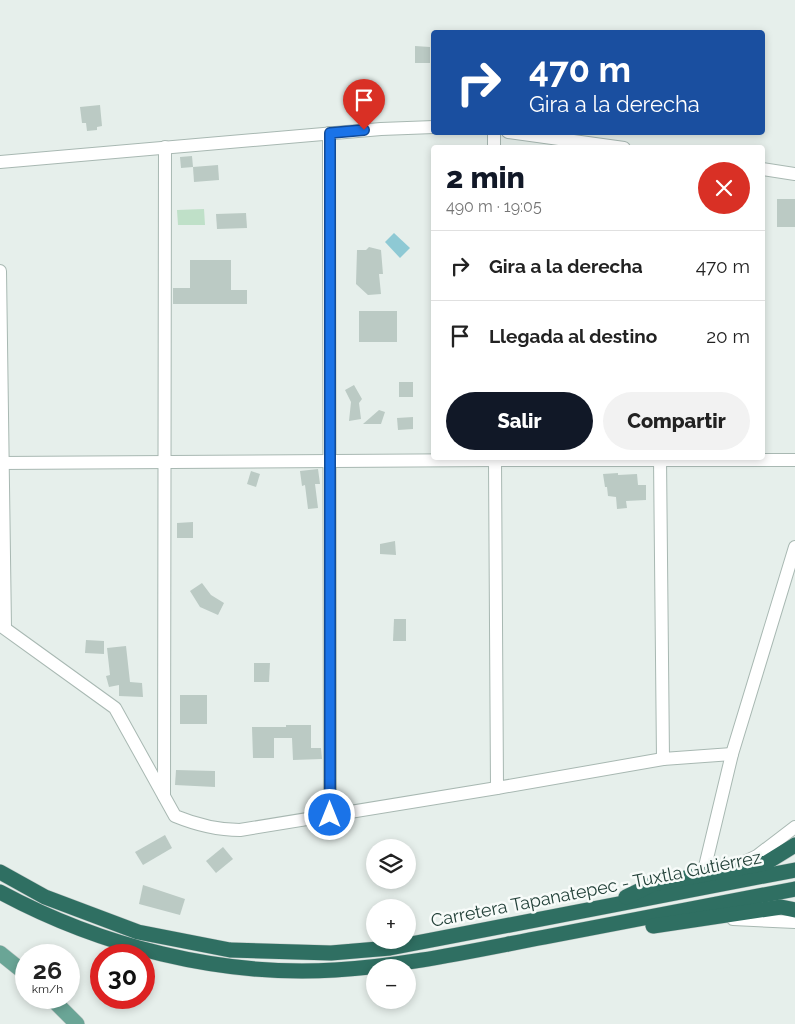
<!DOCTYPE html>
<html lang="es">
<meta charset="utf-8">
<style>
body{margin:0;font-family:Raleway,sans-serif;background:#f2f2f2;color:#222;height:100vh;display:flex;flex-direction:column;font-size:19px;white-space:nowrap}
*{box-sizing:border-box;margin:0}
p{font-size:16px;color:#767676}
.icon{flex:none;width:28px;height:28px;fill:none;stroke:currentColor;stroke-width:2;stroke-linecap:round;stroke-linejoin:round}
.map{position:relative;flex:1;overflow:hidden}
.drawer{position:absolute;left:431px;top:145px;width:334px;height:315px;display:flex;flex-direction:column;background:#fff;border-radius:5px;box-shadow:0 2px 8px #0003}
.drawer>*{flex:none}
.guide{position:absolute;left:431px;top:30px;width:334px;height:105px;border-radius:5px;box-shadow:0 2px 8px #0003;background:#1a4fa0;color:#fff;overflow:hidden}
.fabs{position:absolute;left:366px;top:839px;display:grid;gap:10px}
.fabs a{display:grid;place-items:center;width:50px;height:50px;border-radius:50%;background:#fff;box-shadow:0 2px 8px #0003;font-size:25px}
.speed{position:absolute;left:15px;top:944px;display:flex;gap:10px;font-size:25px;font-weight:700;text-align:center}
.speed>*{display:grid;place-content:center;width:65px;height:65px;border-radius:50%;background:#fff;box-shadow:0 2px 8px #0003;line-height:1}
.speed small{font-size:12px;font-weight:400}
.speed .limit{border:8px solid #d22;background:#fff;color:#111}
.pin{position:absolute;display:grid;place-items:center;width:42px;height:42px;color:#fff;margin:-51px -21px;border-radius:50% 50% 50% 0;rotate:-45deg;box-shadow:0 0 5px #0007}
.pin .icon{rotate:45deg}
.me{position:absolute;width:55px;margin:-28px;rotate:0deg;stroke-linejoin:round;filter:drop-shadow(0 0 4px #0008)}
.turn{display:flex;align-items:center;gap:18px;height:105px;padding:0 15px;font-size:22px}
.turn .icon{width:65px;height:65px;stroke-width:2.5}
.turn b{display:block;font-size:35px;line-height:42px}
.round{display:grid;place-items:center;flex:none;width:52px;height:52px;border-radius:26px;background:#f2f2f2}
.summary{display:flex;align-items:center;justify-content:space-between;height:85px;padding:0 15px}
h1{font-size:30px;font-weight:800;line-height:38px;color:#111827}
.action{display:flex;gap:10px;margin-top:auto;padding:10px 15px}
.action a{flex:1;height:58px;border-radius:30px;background:#111827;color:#fff;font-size:20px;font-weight:800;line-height:58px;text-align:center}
.action a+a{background:#f2f2f2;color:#222}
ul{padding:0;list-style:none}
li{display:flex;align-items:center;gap:15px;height:70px;padding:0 15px;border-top:1px solid #e0e0e0}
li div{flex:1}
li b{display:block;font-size:19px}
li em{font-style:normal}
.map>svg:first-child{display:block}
</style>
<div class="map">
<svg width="795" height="1024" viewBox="0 0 795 1024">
<rect width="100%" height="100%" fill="#e6efeb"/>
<path fill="#bfe0c8" d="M204,209L205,225H178L177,210Z"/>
<path fill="#8ec9d4" d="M394,233L410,248L400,258L385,242Z"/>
<g fill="#bbcac4">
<path d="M415,46L430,47V63H415Z"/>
<path d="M100,105L102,126L97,127V130L87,131L86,123H82L80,107Z"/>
<path d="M192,156L193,167L181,168L180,157Z"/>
<path d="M218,165L219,180L194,182L193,167Z"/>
<rect x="777" y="199" width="18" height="28"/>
<path d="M246,213L247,228L217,229L216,214Z"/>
<path d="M369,247L381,250L383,274H379L381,294L368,295L356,284L357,250H366Z"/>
<path d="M190,260H231V290H247V304H173V288H190Z"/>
<rect x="359" y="311" width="38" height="31"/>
<rect x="399" y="382" width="14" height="15"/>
<path d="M354,385L362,399L359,403L361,419L349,421L351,402L345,390Z"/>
<path d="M379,410L385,412L381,424H363Z"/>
<path d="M413,417V429L398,430L397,418Z"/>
<path d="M318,469L320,484H315L318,508L308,509L305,485L302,486L300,471Z"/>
<path d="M251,471L260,474L256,487L247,484Z"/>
<path d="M618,473V475L637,474L638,485H646V500L626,501L627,508L617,509L616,497L608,496L607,487H605L603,474Z"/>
<path d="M193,522V538H177V523Z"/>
<path d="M395,541L396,555L380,554V544Z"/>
<path d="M202,583L211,595L224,603L218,615L200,607L190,591Z"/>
<path d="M394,619H406V641H393Z"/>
<path d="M86,640L104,641V654L85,653Z"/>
<path d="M126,646L130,682L142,683L143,697L119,696V685L109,687L106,676L110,675L107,648Z"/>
<path d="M254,663H270L269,682H254Z"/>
<rect x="180" y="695" width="27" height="29"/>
<path d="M286,725H311V748H321L322,759L293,760L292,738H274V758H253L252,727H286Z"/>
<path d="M176,770L215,771V787L175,785Z"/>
<path d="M165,835L172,848L143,865L135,852Z"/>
<path d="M223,847L233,859L216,873L206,861Z"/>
<path d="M143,885L185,899L180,915L139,904Z"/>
</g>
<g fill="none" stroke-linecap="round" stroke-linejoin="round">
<defs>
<g id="minor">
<path d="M494,132V148"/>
<path d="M508,132L624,148"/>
<path d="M329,133L330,815"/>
<path d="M0,162L381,129L434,127"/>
<path d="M762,169L795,174"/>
<path d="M0,271L5,628"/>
<path d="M660,458L663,759L732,754"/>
<path d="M0,463L495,460V458"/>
<path d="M0,625L115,708L175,816C197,825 216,830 240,830L497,788"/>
<path d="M663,759L497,788L495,460H795"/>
<path d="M164,796L165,147"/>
<path d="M738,865L757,856L795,827"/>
<path d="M703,875L732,754L795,547"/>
<path d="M733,919L795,922"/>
</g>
<g id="major">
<path d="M0,953L26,974"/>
<path d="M51,998L77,1024"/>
</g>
<g id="highway">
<path d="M0,872L45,897L138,932L230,950L331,953L390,948L795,870"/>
<path d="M0,892C100,946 220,977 335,970C406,966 476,950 545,937C629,921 712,905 795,889"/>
<path d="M626,897L653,884L766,863L795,845"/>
<path d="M653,926L781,907L795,910"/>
</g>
</defs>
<use href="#minor" stroke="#a8b8b2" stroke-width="14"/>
<use href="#major" stroke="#c2cac8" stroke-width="16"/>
<use href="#highway" stroke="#c2cac8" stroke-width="16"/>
<use href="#minor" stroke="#fff" stroke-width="12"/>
<use href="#major" stroke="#6aa596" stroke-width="15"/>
<use href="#highway" stroke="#2f6f62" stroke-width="15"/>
</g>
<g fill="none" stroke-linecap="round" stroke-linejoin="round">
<defs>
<path id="route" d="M330,815V133L364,130"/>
</defs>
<use href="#route" stroke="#114b97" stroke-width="12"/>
<use href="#route" stroke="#1a73e8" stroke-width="9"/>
</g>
<g text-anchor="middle" stroke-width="5" stroke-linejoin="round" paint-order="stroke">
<g font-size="18" fill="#24423a" stroke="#f7fbf9">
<text transform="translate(596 889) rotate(-11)" y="6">Carretera Tapanatepec - Tuxtla Gutiérrez</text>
</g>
</g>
</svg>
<div class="fabs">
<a><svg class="icon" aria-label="layers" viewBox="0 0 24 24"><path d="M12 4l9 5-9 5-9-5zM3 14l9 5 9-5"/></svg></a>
<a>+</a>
<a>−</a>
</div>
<div class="speed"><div>26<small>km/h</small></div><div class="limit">30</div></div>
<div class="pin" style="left:364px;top:130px;background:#d93025"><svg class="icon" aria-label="arrive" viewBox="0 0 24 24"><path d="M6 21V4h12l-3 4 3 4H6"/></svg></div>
<svg class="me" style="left:330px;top:815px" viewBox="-20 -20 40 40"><circle r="17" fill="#1a73e8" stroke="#fff" stroke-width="3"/><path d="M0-11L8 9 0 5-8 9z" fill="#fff"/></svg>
<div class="guide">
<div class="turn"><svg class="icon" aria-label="right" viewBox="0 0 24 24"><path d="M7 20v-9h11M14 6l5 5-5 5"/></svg><div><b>470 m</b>Gira a la derecha</div></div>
</div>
<section class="drawer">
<div class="summary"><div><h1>2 min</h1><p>490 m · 19:05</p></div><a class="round" style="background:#d93025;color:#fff"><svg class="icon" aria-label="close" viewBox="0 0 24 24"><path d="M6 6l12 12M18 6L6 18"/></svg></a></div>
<ul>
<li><svg class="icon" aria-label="right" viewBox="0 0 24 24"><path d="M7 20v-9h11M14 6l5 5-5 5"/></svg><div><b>Gira a la derecha</b></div><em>470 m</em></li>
<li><svg class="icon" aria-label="arrive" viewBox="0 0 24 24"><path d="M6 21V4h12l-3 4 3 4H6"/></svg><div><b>Llegada al destino</b></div><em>20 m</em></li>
</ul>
<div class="action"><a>Salir</a><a>Compartir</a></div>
</section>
</div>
